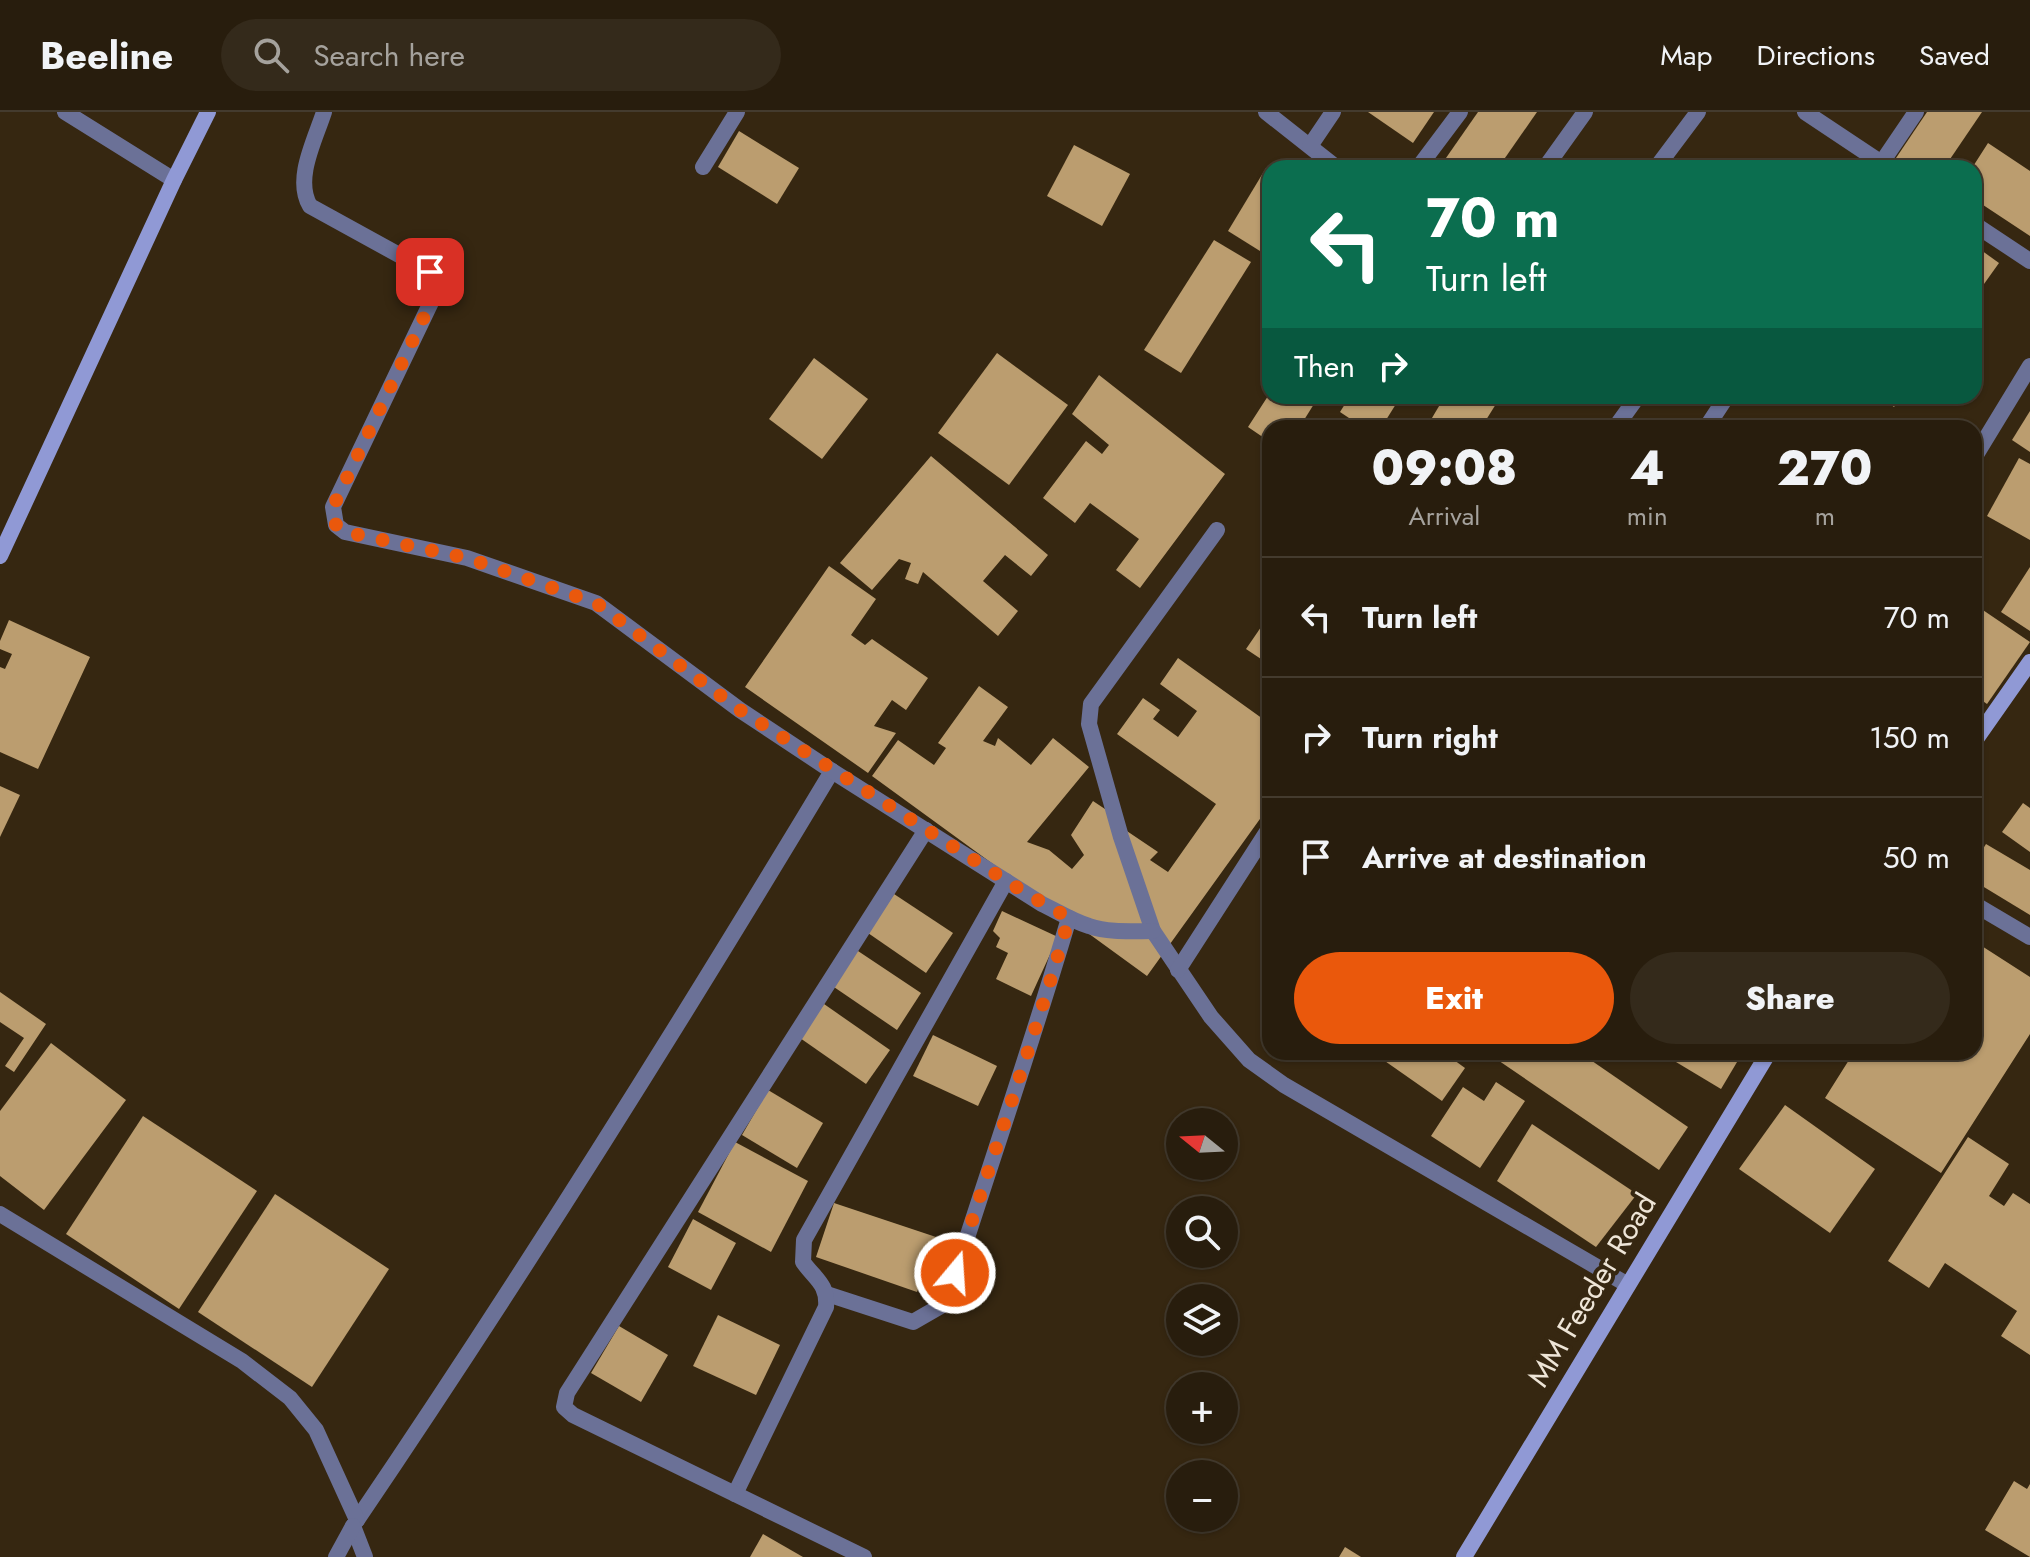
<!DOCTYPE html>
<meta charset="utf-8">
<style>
body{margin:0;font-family:Jost,sans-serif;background:#342a1b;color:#f1f3f6;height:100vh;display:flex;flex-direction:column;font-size:30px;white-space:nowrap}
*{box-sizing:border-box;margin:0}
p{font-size:26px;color:#a5a29d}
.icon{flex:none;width:44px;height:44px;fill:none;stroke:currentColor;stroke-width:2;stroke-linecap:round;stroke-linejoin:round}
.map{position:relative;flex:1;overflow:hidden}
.side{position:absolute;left:1262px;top:308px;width:720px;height:640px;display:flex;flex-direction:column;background:#281d0d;border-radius:24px;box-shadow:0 2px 6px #0004,0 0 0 2px #443b2e}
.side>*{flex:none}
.hud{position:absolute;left:1262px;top:48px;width:720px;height:244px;border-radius:24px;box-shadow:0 2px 6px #0004,0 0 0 2px #443b2e;background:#0b6e4f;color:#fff;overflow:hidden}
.needle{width:52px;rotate:288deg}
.tools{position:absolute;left:1166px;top:996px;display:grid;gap:16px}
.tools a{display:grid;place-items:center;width:72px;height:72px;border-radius:50%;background:#281d0d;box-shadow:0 2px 6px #0004,0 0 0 2px #443b2e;font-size:40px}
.pin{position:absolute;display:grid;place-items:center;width:68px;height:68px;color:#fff;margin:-34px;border-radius:16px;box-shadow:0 4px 12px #0006}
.me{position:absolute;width:88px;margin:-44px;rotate:18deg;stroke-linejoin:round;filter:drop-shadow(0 0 6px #0008)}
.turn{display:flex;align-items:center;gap:28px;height:168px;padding:0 32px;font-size:36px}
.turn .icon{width:104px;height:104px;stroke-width:2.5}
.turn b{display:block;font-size:56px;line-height:68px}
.then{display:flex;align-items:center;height:76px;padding:0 32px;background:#0003;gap:16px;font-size:30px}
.eta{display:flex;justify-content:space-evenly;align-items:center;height:136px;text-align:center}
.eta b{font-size:48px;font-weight:800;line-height:56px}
.action{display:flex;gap:16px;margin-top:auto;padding:16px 32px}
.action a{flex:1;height:92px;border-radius:48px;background:#ea580c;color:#fff;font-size:32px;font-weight:800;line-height:92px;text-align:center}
.action a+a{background:#342a1b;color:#f1f3f6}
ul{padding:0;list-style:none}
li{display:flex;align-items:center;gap:24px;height:120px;padding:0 32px;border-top:2px solid #443b2e}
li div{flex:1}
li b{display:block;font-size:30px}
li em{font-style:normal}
header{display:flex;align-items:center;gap:48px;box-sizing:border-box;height:112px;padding:0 40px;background:#281d0d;border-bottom:2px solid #443b2e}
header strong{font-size:38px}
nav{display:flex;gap:44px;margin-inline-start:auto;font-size:28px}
.search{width:560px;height:72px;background:#342a1b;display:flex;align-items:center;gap:20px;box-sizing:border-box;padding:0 28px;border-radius:44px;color:#a5a29d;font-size:30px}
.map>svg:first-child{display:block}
</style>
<header>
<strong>Beeline</strong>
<div class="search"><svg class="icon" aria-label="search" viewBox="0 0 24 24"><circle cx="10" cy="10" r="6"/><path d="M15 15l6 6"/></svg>Search here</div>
<nav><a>Map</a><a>Directions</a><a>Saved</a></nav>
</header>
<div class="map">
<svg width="2030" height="1445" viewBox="0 0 2030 1445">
<rect width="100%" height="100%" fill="#362711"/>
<g fill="#bb9d6f">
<path d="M1368,0H1434L1413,31Z"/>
<path d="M1478,0H1537L1498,56H1439Z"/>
<path d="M1927,0H1982L1944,56H1904L1894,49Z"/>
<path d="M739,19L799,56L777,92L718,55Z"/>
<path d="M1988,31L2030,59V124L1974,87V56H1972Z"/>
<path d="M1074,33L1130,62L1102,114L1047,84Z"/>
<path d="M1266,56L1270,58L1268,144L1228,119Z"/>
<path d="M1214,128L1251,150L1181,261L1144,238Z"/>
<path d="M1974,133L1999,151L1974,186Z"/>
<path d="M997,241L1068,293L1009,373L938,321Z"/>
<path d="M814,246L868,287L822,347L769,307Z"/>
<path d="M1099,263L1225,362L1140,476L1116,458L1139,427L1090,391L1075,411L1043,386L1086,329L1102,342L1109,333L1072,302Z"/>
<path d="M1268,284H1319L1299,316H1270V330L1248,315Z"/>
<path d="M1350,284H1401L1381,316H1364L1340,300Z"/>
<path d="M1445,284H1501L1481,316H1426Z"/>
<path d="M1879,284H1902L1894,295Z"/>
<path d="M2030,299V340L2012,328Z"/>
<path d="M931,344L1048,443L1031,464L1005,443L983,469L1018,499L998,524L923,460L918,472L905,467L911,451L899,447L872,478L840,451Z"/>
<path d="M2019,346L2030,352V428L1987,404Z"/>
<path d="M829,454L876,487L851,523L865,533L872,527L928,566L906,598L892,588L874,614L896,621L868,661L745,575Z"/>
<path d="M2030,455V519L2001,500Z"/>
<path d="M1974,492L2030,530L1987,592L1974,583Z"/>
<path d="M1270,502V553L1246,537Z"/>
<path d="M9,508L90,545L38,657L0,640V555L5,557L12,542L0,537V529Z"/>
<path d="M1178,546L1270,612V693L1147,864L872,664L898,628L934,653L946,636L938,631L979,574L1008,595L983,629L995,634L998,626L1031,653L1053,626L1089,655L1027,730L1049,738L1072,757L1084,743L1071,723L1093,689L1114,703L1112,709L1158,740L1150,748L1168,760L1216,692L1117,622L1143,586L1160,598L1153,607L1178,625L1197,599L1160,572Z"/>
<path d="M0,674L20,683L0,725Z"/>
<path d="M2023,691L2030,696V740L2002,720Z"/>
<path d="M1986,732L2030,758V803L1974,769V751Z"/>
<path d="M894,782L953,821L926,861L868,821Z"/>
<path d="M1002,799L1058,825L1031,884L996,867L1008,841L996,835L1000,826L993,819Z"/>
<path d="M1974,829L2030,865V922L1941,1061L1825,986L1854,940H1974Z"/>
<path d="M855,837L921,881L897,918L831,873Z"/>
<path d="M0,880L46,912L14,960L5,954L24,926L0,910Z"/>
<path d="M824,892L890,938L866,972L800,926Z"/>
<path d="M933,923L997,954L978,994L913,964Z"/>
<path d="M51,931L126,988L44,1098L0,1064V999Z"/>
<path d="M1372,940H1443L1465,956L1442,989Z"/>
<path d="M1486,940H1579L1688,1015L1659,1058Z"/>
<path d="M1674,940H1743L1721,977L1671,947Z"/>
<path d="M1496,970L1525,989L1480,1056L1431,1024L1463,975L1484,989Z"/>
<path d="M768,978L823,1011L797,1056L742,1023Z"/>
<path d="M1785,993L1875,1057L1830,1121L1739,1057Z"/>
<path d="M143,1004L257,1079L179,1197L66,1122Z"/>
<path d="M1532,1012L1637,1082L1596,1135L1497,1069Z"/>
<path d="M1968,1025L2009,1052L1989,1084L2004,1094L2013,1081L2030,1092V1243L2001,1224L2017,1199L1945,1151L1929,1176L1888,1149Z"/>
<path d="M735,1030L808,1069L771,1140L698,1100Z"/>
<path d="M275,1082L389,1157L312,1275L198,1200Z"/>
<path d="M834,1091L936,1125L917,1180L816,1145Z"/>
<path d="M693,1107L736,1131L711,1178L668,1155Z"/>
<path d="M718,1203L780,1233L756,1283L693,1254Z"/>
<path d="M619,1214L668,1243L641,1290L591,1261Z"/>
<path d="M2014,1369L2027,1377L2030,1372V1445L1985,1418Z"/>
<path d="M763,1422L803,1445H750Z"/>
<path d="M1345,1435L1361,1445H1339Z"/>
</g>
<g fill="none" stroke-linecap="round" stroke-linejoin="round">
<g stroke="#6b7197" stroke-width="16">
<path d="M324,0C315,28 294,67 310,94L430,160L436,172L434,184L333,395L336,413L345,420L467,446L596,491L740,598L832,659C680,912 523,1163 357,1408"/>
<path d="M1974,792L2030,825"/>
<path d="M0,1102L242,1249L290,1286L316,1318L357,1408"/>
</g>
<g stroke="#6b7197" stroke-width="16">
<path d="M65,0L174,68"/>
<path d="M1266,0L1337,56"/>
<path d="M1805,0L1889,56"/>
<path d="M1310,34L1333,0"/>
<path d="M703,55L737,0"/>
<path d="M1418,56L1460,0"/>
<path d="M1545,56L1585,0"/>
<path d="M1656,56L1698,0"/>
<path d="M1878,56L1916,0"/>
<path d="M1974,112L2030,149"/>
<path d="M1615,316L1638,284"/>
<path d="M1706,316L1727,284"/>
<path d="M1974,346L2030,254"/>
<path d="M1217,418L1091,592L1089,612L1121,725L1153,819L1211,905L1249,948L1284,973L1628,1173"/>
<path d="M832,659L1042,792C1057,799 1072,809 1089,814C1109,821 1132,819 1153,819"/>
<path d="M1178,858L1270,715"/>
<path d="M827,1182L913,1210L946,1191C987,1062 1031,935 1069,806"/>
<path d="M735,1382L826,1195C828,1172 815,1167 803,1150L804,1128L1006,769"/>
<path d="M353,1414L365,1445"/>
<path d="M336,1445L353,1414"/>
<path d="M864,1445L573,1303L564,1295L567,1281L926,718"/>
</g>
<g stroke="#9099d5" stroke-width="16">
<path d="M0,444L174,68L208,0"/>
<path d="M1974,630L2030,550"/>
<path d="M1464,1445L1769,940"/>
</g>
</g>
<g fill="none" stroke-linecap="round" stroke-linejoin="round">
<path stroke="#ea580c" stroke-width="14" stroke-dasharray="0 25.2" d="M430,160L436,172L434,184L333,395L336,413L345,420L467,446L596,491L740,598L1024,780L1069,806C1035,925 993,1042 955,1161"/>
</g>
<g text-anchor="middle" stroke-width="8" stroke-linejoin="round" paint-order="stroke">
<g font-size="30" fill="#eee5d7" stroke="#362711">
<text transform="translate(1592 1178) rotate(-59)" y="10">MM Feeder Road</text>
</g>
</g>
</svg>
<div class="tools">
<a><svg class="needle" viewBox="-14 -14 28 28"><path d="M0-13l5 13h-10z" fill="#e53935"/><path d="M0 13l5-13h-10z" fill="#a5a29d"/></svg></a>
<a><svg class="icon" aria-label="search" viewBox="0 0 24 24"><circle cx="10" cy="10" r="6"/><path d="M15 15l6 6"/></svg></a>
<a><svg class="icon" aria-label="layers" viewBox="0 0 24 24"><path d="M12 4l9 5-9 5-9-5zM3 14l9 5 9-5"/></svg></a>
<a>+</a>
<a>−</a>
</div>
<div class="pin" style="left:430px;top:160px;background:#d93025"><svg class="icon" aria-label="arrive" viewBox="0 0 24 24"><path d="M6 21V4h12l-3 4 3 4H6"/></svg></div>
<svg class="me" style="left:955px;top:1161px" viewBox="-20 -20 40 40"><circle r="17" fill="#ea580c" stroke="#fff" stroke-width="3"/><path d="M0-11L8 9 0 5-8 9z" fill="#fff"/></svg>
<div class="hud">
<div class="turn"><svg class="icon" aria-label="left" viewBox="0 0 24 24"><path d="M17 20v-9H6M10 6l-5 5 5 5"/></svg><div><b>70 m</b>Turn left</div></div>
<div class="then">Then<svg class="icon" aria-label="right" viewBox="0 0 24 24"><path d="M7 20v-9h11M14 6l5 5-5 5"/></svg></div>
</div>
<section class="side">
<div class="eta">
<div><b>09:08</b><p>Arrival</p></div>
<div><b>4</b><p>min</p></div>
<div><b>270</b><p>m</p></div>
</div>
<ul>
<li><svg class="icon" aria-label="left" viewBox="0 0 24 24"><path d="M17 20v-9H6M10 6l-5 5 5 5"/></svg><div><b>Turn left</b></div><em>70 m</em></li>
<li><svg class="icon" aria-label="right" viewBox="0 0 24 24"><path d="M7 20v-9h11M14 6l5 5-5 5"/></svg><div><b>Turn right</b></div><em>150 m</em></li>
<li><svg class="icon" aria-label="arrive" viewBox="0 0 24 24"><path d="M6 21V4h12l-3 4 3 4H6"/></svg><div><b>Arrive at destination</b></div><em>50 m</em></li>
</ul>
<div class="action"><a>Exit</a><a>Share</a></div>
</section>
</div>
